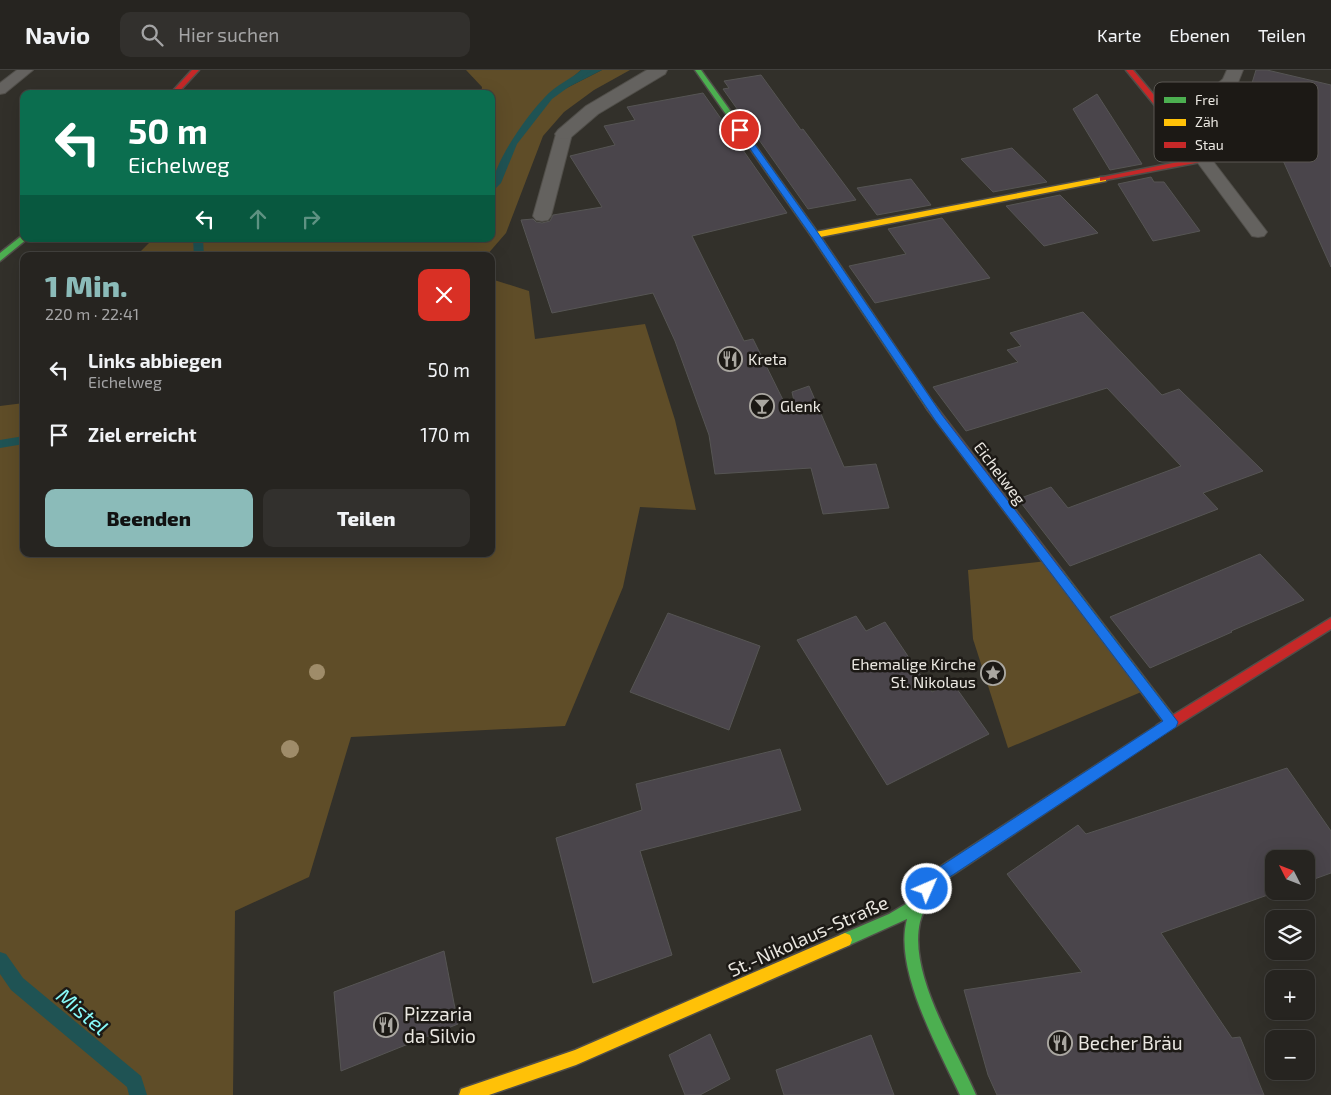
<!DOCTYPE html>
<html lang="de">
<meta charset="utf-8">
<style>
body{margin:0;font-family:"Exo 2",sans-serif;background:#32302d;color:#f1f3f6;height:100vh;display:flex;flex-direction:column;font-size:19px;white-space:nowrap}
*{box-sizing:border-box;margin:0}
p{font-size:16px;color:#a4a4a5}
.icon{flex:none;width:28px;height:28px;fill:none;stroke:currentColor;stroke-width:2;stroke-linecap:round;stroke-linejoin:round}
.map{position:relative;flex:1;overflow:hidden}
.side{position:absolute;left:20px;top:182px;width:475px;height:305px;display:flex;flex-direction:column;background:#262420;border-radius:10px;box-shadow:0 5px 20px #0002,0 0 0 1px #42413e}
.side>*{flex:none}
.guide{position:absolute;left:20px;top:20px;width:475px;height:152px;border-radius:10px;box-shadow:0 5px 20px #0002,0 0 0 1px #42413e;background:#0b6e4f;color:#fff;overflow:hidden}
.needle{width:32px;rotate:312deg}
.buttons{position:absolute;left:1265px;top:780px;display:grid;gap:10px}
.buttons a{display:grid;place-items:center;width:50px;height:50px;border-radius:10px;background:#262420;box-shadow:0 5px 20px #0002,0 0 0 1px #42413e;font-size:25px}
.pin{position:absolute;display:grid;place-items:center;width:42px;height:42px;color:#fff;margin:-21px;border:2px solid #fff;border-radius:50%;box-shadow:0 1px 5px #0007}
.me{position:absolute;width:55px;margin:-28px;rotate:45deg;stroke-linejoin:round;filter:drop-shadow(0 0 4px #0008)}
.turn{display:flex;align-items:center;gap:18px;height:105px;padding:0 25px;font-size:22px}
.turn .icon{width:65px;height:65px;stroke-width:2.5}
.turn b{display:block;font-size:35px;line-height:42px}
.lanes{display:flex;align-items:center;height:48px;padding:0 25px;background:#0003;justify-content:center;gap:25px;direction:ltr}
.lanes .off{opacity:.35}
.round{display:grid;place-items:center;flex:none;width:52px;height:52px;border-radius:10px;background:#32302d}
.headline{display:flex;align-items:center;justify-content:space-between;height:85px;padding:0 25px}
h1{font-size:30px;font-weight:800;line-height:38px;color:#8bbbb9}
.button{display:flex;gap:10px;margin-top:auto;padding:10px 25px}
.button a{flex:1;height:58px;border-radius:10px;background:#8bbbb9;color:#111;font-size:20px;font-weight:800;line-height:58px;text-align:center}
.button a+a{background:#32302d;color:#f1f3f6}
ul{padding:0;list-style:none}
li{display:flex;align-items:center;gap:15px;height:65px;padding:0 25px}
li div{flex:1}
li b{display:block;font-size:19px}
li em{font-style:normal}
header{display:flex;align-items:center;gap:30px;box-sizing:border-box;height:70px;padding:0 25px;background:#262420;border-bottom:1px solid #42413e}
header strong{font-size:24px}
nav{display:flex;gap:28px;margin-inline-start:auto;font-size:18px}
.search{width:350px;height:45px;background:#32302d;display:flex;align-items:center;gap:12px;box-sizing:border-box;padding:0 18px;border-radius:10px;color:#a4a4a5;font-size:19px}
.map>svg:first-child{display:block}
</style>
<header>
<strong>Navio</strong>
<div class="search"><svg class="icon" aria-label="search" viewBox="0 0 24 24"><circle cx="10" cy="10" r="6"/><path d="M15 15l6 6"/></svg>Hier suchen</div>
<nav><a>Karte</a><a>Ebenen</a><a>Teilen</a></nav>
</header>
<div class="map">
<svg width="1331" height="1025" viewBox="0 0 1331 1025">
<rect width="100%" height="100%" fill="#32302a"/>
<g fill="#5f4d28">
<path d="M466,0H581L551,26L602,0H630L594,20L564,42L543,66L506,163L486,186H136L153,169H491V24H481L482,17Z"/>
<path d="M491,209L529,221L535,269L645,254L675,350L696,440L640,437L623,517L565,656L351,667L309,807L235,841L233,1025H0V336L24,333V484H491Z"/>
<path d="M1047,491L1146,620L1008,678L973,569L968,500Z"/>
</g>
<path fill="#1f5354" d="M581,0H602L549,27Z"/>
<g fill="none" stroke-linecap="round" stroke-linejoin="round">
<g fill="#1f5354" fill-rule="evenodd">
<path d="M583,0H592L552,29L517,74L501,113L491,123C491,95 526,47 545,27C555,16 571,8 583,0Z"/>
<path d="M193,169H203L204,186H194Z"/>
<path d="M24,366V374L0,378V370Z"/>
<path d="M0,882L6,884L23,908L141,1006L147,1025H129L127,1017L11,920L0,904Z"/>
</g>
</g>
<g fill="#4a454b" stroke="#565554">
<path d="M1256,0H1267L1331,15V197L1281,86L1248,83L1239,55Z"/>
<path d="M761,5L801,60L803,59L856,130L808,139L723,19L729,18L724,11Z"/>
<path d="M703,23L787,143L692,166L744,271L753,269L784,332L794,331L792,322L809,316L844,397L876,394L889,438L823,444L811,398L715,404L709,365L675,271L653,223L552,243L521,150L533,149L536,152L542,153L550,151L553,145L602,137L570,86L615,75L604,56L635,50L627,37Z"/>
<path d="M1097,24L1142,94L1110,100L1073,39Z"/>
<path d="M1012,78L1047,112L993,122L961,89Z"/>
<path d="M1151,107L1154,112H1164L1200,161L1153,171L1118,114Z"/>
<path d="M911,109L931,135L877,145L857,118Z"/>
<path d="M1060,125L1098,163L1044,176L1006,136Z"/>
<path d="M942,148L990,208L875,233L849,196L906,184L888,159Z"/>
<path d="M1083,242L1162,325L1179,319L1263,401L1203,423L1218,439L1070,496L1018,429L1051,417L1068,438L1181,396L1107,318L966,361L933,317L1018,292L1007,280L1021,276L1010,263Z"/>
<path d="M1260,484L1304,530L1231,561L1232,562L1150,598L1110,547Z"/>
<path d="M668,543L760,576L729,660L630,622Z"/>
<path d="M856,546L866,561L885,552L932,622L952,612L989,664L887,715L797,570Z"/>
<path d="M780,679L801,740L640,781L672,885L593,913L556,768L642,740L636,714Z"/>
<path d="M1287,698L1331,761V803L1306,812V789H1274V821H1279L1161,863L1232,968L1240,967L1264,1025H997L988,1005L964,920L1082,902L1007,804L1078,755L1086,764Z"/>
<path d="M444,881L458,954L341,1001L334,922Z"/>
<path d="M710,964L730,1009L700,1025H685L669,985Z"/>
<path d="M871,965L894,1025H784L776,1000Z"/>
</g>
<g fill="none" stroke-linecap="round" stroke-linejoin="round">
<defs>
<g id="lane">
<path d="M17,0H33L5,23L0,24V13Z"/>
<path d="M564,59L570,61L572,64L551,146L548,150L542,151L536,150L533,146L556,64L558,61Z"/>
<path d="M1203,84L1209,86L1264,158L1267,162L1264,166L1258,167L1252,166L1195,89L1197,86Z"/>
</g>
<g id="street">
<path d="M647,0H667L665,4L598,44L570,68L564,69L558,68L555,64L558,60L586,36Z"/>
<path d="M1227,0H1243L1237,15L1208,41L1166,49L1160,48L1157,44L1160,40L1196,33L1223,9Z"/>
</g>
<g id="fast">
<path d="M695,0H701L818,163L934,334L936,337L934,340H928L812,167Z"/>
<path d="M24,164V169H27L0,191V183Z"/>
<path d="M1059,500L1063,502L1175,648L1177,652L1175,656L1171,658L1167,656L1055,508L1053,505L1055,502Z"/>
<path d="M1161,653L1165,655L1167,659L1165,663L942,812C933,824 924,837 920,852C908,904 956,978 976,1025H960C939,980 893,899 907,849L845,877L840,875L838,870L840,865L889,844L916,828L932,802Z"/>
</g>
<g id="slow">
<path d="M1103,107H1106V111L815,168L811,165L815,162Z"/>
<path d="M845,863L850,865L852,870L850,875L576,995L489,1025H459L461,1019L575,980Z"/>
</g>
<g id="jam">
<path d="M192,0H199L177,24H170Z"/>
<path d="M1126,0H1133L1206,87V91L1100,111V107H1103L1198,88Z"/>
<path d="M931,333L934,334L1063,502L1065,505L1063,508H1055L928,340L926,337Z"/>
<path d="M1331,548V559L1165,663L1161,665L1157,663L1155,659L1157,655Z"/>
</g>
</defs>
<use href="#lane" stroke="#504e49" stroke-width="2"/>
<use href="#street" stroke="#504e49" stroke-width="2"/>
<use href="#fast" stroke="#504e49" stroke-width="3"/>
<use href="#slow" stroke="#504e49" stroke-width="3"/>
<use href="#jam" stroke="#504e49" stroke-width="3"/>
<use href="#lane" fill="#64625f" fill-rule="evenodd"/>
<use href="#street" fill="#64625f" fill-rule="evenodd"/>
<use href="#fast" fill="#4caf50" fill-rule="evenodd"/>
<use href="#slow" fill="#ffc107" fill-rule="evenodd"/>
<use href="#jam" fill="#c62828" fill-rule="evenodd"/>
</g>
<g fill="#9f8c69">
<circle cx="317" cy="602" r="8"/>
<circle cx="290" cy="679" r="9"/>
</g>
<path fill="#1a73e8" stroke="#114b97" d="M738,58H743L818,163L942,345L1178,652L1176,657L942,812L932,824L927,826L922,824L920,819L932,802L1163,651L935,350L812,167L737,60Z"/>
<defs>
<symbol id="restaurant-ring" viewBox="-11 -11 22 22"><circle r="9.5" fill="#1c1915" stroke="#aaa7a1" stroke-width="1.5"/><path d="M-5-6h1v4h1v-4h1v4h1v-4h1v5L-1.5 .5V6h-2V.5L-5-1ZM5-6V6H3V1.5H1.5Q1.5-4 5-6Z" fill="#aaa7a1"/></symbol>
<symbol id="bar-ring" viewBox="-11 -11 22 22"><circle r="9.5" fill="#1c1915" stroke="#aaa7a1" stroke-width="1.5"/><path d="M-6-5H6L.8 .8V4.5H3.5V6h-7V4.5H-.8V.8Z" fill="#aaa7a1"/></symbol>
<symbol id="sight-ring" viewBox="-11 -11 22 22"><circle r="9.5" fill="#1c1915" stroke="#aaa7a1" stroke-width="1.5"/><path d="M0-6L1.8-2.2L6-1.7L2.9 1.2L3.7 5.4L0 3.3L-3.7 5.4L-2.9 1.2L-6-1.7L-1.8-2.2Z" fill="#aaa7a1"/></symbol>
</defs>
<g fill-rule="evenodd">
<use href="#restaurant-ring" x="716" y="275" width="28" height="28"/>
<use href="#bar-ring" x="748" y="322" width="28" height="28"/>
<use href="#sight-ring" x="979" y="589" width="28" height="28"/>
<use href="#restaurant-ring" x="372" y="941" width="28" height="28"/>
<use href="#restaurant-ring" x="1046" y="959" width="28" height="28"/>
</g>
<g text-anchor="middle" stroke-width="5" stroke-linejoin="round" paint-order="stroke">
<g font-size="16" fill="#eae7e1" stroke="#1c1915" text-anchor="start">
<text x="748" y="295">Kreta</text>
<text x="780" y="342">Glenk</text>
<text x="976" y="600" text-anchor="end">Ehemalige Kirche<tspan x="976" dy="18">St. Nikolaus</tspan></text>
</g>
<g font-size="16" fill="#eae7e1" stroke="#1c1915">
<text transform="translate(1000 403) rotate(53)" y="6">Eichelweg</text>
</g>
<g font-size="19" fill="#eae7e1" stroke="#1c1915">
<text transform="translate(808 866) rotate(-24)" y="7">St.-Nikolaus-Straße</text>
</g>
<g font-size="19" fill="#eae7e1" stroke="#1c1915" text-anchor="start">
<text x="404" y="951">Pizzaria<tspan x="404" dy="22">da Silvio</tspan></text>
<text x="1078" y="980">Becher Bräu</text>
</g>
<g font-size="21" font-style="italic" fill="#87f9f9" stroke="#1c1915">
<text transform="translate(82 942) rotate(40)" y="7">Mistel</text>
</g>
</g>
<rect x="1154" y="12" width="164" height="80" rx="8" fill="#1c1915" stroke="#5a5752" stroke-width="1"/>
<rect x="1164" y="27" width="22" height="6" fill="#4caf50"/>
<rect x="1164" y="49" width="22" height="7" fill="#ffc107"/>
<rect x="1164" y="72" width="22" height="6" fill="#c62828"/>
<g font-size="14" fill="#eae7e1">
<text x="1195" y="35">Frei</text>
<text x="1195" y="57">Zäh</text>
<text x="1195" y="80">Stau</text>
</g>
</svg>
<div class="buttons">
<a><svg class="needle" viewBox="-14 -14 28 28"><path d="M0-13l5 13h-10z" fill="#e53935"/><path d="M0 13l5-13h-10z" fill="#a4a4a5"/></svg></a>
<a><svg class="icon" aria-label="layers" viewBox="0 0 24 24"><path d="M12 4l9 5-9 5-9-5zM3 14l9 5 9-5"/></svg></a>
<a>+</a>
<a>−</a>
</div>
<div class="pin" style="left:740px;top:60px;background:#d93025"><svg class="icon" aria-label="arrive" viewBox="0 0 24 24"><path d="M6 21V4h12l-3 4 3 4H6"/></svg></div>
<svg class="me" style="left:927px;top:819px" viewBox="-20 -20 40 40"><circle r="17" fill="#1a73e8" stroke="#fff" stroke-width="3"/><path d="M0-11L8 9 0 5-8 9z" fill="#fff"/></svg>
<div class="guide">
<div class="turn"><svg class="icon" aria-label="left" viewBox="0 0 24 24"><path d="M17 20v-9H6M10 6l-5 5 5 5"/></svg><div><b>50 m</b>Eichelweg</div></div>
<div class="lanes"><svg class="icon" aria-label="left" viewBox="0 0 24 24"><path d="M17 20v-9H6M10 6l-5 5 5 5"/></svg><svg class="icon off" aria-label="ahead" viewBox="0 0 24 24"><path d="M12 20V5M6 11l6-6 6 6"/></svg><svg class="icon off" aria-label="right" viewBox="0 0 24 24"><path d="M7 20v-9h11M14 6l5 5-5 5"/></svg></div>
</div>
<section class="side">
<div class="headline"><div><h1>1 Min.</h1><p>220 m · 22:41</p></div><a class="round" style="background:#d93025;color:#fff"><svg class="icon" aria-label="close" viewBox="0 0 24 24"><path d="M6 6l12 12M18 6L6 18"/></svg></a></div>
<ul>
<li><svg class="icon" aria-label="left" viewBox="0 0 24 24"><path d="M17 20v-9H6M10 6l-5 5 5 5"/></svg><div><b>Links abbiegen</b><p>Eichelweg</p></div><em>50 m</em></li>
<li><svg class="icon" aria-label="arrive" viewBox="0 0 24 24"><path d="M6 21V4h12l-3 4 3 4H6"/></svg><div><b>Ziel erreicht</b></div><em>170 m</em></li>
</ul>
<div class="button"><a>Beenden</a><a>Teilen</a></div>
</section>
</div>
